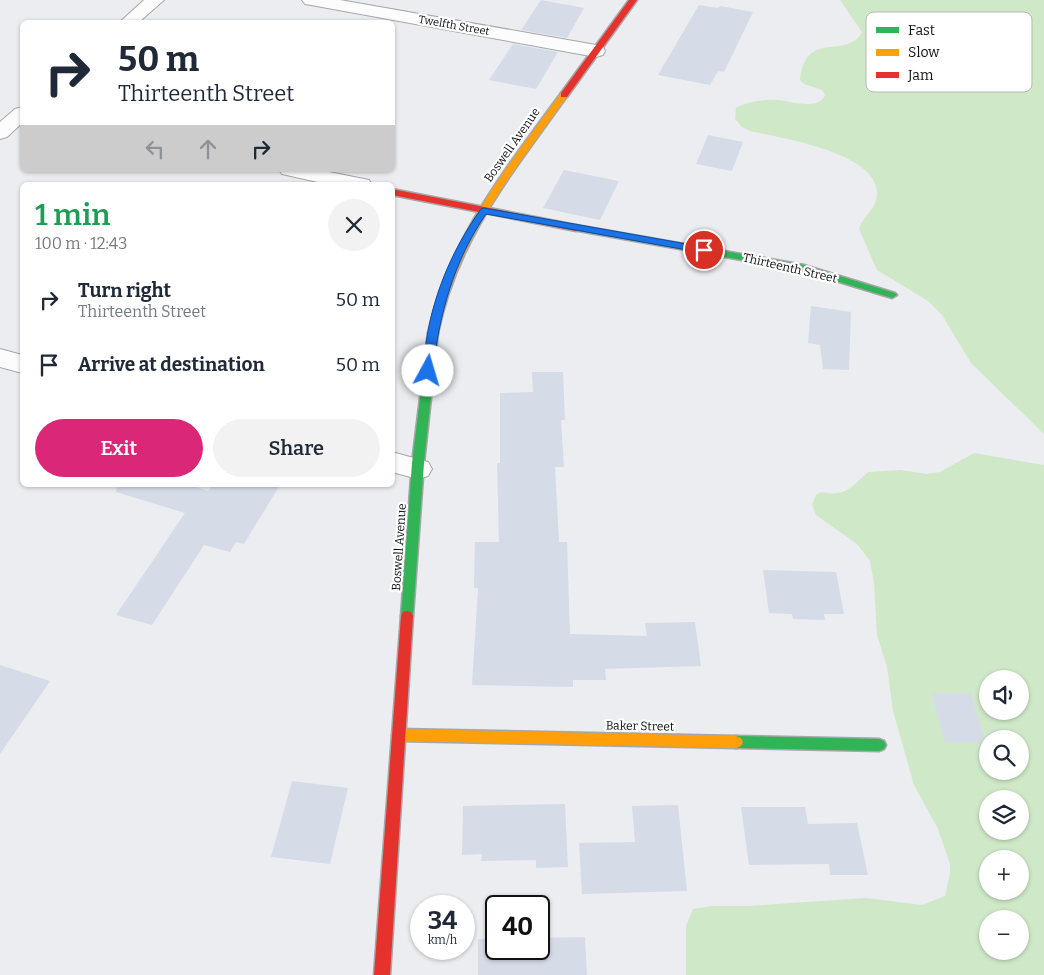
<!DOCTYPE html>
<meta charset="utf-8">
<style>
body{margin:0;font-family:Bitter,serif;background:#f2f2f3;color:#1f2937;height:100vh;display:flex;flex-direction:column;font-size:19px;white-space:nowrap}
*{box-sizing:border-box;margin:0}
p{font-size:16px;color:#747a83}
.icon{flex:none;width:28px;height:28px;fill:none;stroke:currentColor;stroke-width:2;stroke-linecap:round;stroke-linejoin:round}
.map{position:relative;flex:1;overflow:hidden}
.panel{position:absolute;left:20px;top:182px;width:375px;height:305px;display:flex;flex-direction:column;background:#fff;border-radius:8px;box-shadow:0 1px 4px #0004}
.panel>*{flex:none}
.top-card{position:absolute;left:20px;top:20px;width:375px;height:152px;border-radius:8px;box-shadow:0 1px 4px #0004;background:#fff;color:#1f2937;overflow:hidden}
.fabs{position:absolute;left:979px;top:670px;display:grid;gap:10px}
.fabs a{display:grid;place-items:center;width:50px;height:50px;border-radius:50%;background:#fff;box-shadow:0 1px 4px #0004;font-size:25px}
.speed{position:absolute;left:410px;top:895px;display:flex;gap:10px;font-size:25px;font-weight:700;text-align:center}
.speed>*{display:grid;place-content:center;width:65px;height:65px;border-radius:50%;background:#fff;box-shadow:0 1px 4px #0004;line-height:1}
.speed small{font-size:12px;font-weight:400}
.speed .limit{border:2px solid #111;border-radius:8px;background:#fff;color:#111}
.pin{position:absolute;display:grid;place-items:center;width:42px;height:42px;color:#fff;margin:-21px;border:2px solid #fff;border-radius:50%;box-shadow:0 1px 5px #0007}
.me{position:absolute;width:55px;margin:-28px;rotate:6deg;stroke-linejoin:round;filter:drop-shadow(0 0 4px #0008)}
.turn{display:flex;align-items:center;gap:18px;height:105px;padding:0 15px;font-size:22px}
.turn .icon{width:65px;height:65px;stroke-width:2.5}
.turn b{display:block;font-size:35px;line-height:42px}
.lanes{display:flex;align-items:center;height:48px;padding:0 15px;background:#0003;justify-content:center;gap:25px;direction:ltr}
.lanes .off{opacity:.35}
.round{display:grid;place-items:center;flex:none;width:52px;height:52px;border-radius:26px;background:#f2f2f3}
.head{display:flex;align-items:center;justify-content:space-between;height:85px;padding:0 15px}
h1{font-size:30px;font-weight:600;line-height:38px;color:#1e9e55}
.cta{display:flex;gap:10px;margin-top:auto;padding:10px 15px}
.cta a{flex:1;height:58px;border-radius:30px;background:#db2777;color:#fff;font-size:20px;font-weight:600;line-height:58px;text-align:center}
.cta a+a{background:#f2f2f3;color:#1f2937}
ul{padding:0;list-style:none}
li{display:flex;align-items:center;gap:15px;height:65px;padding:0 15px}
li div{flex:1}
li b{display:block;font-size:19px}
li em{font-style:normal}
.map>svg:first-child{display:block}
</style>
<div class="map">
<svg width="1044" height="975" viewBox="0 0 1044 975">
<rect width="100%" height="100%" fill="#ebedf0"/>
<g fill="#cfe9c8" fill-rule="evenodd">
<path d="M840,0H1044V434L971,363L942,315L928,301L877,270L859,229C863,215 878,209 877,192C875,152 781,138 750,131L742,127L735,119L736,108C745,102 766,99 777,100C790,101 819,111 825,95L822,90L804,84L800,80C806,28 846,61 862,32Z"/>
<path d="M974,453L1044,465V975H686V926L693,909L712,906H748L866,898L922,905L945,896L950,873V864L938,829L914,785L893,711L887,667L877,635L874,583L870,561L857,544L816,515L812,505L816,495L821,492C846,497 850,488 868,472L901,470L926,474L940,472ZM988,679H1020V711H988ZM988,739H1020V771H988ZM988,799H1020V831H988ZM988,859H1020V891H988ZM988,919H1020V951H988Z"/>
</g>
<g fill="#d6dbe8">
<path d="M541,0L584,8L567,38L521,30Z"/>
<path d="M699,5L718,8L720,6L753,12L724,72L718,71L710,85L658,75Z"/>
<path d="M513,44L558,52L536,89L489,80Z"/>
<path d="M708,135L743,142L732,171L696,164Z"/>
<path d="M564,170L619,181L600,220L543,208Z"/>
<path d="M811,306L851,312L849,370L823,369L820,345L808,343Z"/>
<path d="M532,372H563L565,420H561L564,467H555L559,542H567L570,634L647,636L645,623L695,622L701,666L605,669L606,680H573V687L472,685L478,588H474L475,542H499L497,463H500V393L533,392Z"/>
<path d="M117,485H190L208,491L212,485H280L244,544L236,542L230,552L204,545L152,625L116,615L185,513L116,492Z"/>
<path d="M763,570L836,572L844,614H824L825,620L793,619L792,614L769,613Z"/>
<path d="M0,665L50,681L0,754Z"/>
<path d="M931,693H971L985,742H945Z"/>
<path d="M292,781L348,788L330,864L271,857Z"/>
<path d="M565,804L568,867L536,868V860L481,861L482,854L462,855L463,806Z"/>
<path d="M678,805L687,891L582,894L579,843L635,842L632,806Z"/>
<path d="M741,807H805L808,824L857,823L868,875H830L829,864L749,865Z"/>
<path d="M585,937L587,975H478V939H496V949H539V938Z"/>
</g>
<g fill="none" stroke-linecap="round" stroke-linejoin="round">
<defs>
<g id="street">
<path d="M144,0H164L139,22H120Z"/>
<path d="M302,0H340L596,45L603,47L605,51L603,55L596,57L311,5L305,4Z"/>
<path d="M22,107V123L7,137L0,139V122L15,109Z"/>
<path d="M279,170H319L369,180L372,185H331L282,174Z"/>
<path d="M0,349L22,355V373L0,367Z"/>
<path d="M392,452L428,462L432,469L428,476L418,479L392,472Z"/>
</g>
<g id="fast">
<path d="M576,225L804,265L895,293L897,295L892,298L803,271L573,230L571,228Z"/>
<path d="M433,330L438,333L424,463L413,616L411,620L407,621L403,620L401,616L412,463L428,333Z"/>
<path d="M736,736L879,739L884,741L886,745L884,749L879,751L736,748L731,746L729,742L731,738Z"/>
</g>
<g id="slow">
<path d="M561,93L568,95C513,173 458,237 438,333L433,336L429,335L428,333C449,238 505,170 561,93Z"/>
<path d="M399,729L736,736L741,738L743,742L741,746L736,748L399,741L394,739L392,735L394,731Z"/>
</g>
<g id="jam">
<path d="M629,0H637L567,97H561V93Z"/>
<path d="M392,189L576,225L581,228L576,231L392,195Z"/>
<path d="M407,611L411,612L413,616L390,975H374L401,616L403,612Z"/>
</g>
</defs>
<use href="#street" stroke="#a6a7aa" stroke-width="2"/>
<use href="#fast" stroke="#a6a7aa" stroke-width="3"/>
<use href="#slow" stroke="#a6a7aa" stroke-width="3"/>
<use href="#jam" stroke="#a6a7aa" stroke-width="3"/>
<use href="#street" fill="#fcfcfd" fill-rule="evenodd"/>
<use href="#fast" fill="#30b455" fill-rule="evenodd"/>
<use href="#slow" fill="#ff9f0a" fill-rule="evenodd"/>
<use href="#jam" fill="#e5322d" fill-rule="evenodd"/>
</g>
<path fill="#1a73e8" stroke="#114b97" d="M484,208L704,247L708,250L704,253L486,214C454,261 439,314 433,371L432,373H424C422,367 424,358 425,351C431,299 451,251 481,209Z"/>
<g text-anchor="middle" stroke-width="4.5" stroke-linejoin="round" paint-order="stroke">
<g font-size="11" fill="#0f1012" stroke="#fff">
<text transform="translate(454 25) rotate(10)" y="4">Twelfth Street</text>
</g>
<g font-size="12" fill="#0f1012" stroke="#fff">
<text transform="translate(512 145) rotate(-55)" y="4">Boswell Avenue</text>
<text transform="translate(790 268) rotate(13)" y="4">Thirteenth Street</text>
<text transform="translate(399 547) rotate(-86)" y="4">Boswell Avenue</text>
<text transform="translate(640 726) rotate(1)" y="4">Baker Street</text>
</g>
</g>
<rect x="866" y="12" width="166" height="80" rx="8" fill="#fff" stroke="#b7b7b8" stroke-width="1"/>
<rect x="876" y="27" width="23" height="6" fill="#30b455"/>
<rect x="876" y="49" width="23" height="7" fill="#ff9f0a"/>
<rect x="876" y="72" width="23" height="6" fill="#e5322d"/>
<g font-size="14" fill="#0f1012">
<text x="908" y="35">Fast</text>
<text x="908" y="57">Slow</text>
<text x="908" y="80">Jam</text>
</g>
</svg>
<div class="fabs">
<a><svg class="icon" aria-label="sound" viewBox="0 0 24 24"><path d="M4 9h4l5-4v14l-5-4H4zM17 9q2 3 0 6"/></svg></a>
<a><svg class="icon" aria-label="search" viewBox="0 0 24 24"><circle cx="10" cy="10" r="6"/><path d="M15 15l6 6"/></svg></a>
<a><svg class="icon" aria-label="layers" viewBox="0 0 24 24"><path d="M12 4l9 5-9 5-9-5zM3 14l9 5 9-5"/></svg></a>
<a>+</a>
<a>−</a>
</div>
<div class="speed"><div>34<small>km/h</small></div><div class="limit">40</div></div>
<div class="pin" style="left:704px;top:250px;background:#d93025"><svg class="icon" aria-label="arrive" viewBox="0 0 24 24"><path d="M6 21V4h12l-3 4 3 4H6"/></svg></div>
<svg class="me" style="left:428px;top:371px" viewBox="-20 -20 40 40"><circle r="19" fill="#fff"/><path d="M0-13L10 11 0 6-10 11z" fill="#1a73e8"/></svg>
<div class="top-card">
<div class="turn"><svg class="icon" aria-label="right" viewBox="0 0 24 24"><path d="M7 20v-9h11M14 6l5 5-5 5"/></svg><div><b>50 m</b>Thirteenth Street</div></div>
<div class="lanes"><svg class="icon off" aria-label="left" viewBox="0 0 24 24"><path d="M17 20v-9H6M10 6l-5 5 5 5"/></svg><svg class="icon off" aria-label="ahead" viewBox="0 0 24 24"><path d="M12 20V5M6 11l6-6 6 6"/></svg><svg class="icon" aria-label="right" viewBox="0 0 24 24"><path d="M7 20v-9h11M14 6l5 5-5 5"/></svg></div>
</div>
<section class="panel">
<div class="head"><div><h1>1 min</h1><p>100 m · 12:43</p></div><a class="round"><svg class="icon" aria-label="close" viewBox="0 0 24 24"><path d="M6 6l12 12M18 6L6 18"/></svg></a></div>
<ul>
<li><svg class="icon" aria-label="right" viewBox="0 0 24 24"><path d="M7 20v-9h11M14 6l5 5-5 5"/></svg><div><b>Turn right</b><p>Thirteenth Street</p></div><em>50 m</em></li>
<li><svg class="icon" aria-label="arrive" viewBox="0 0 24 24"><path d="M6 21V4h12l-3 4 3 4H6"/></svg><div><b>Arrive at destination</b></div><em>50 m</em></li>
</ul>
<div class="cta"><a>Exit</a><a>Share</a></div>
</section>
</div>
